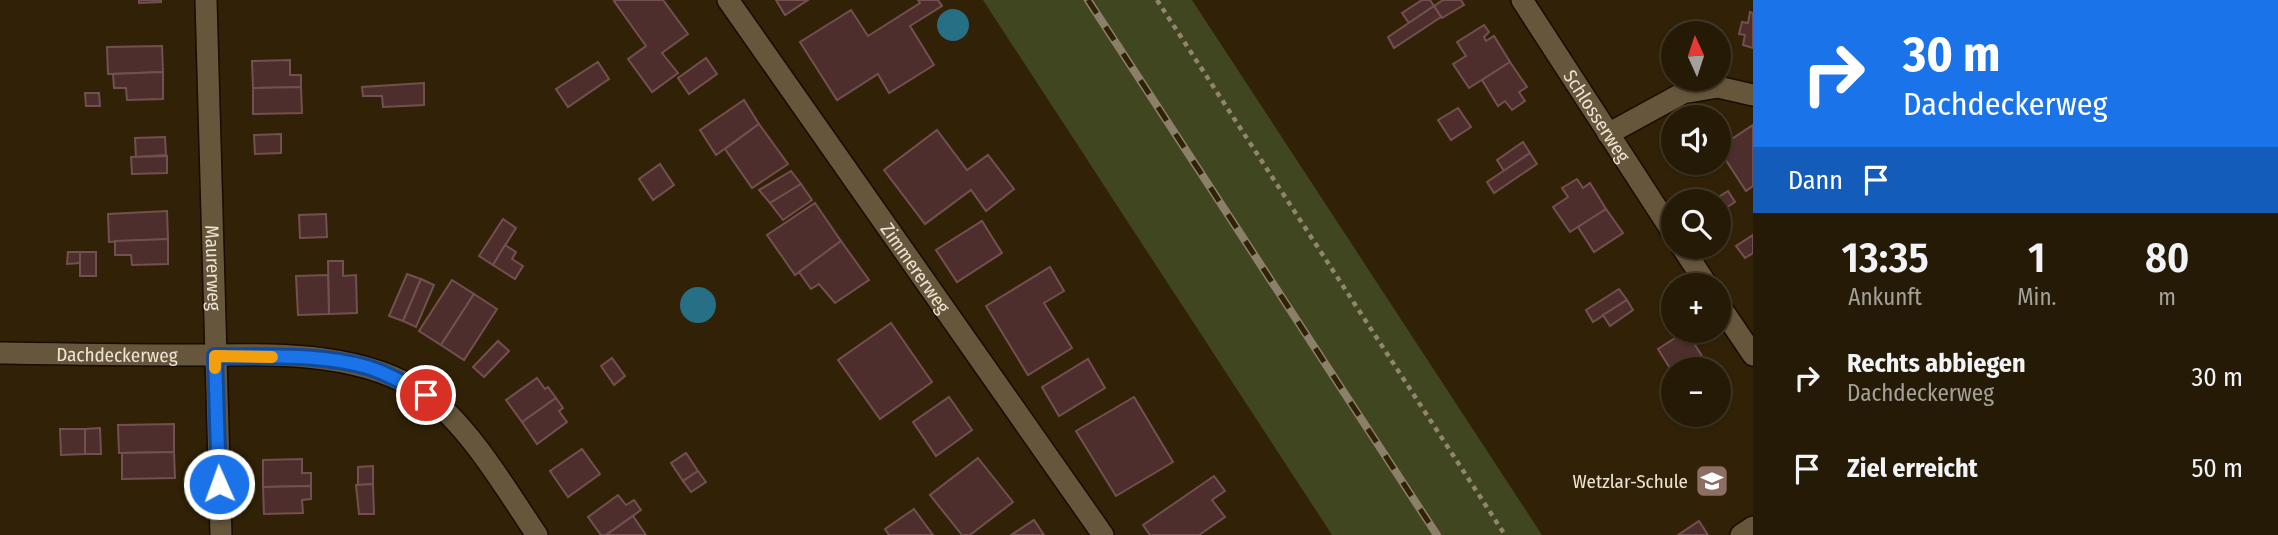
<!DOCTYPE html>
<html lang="de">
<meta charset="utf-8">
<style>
body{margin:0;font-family:"Fira Sans Condensed",sans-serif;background:#2d230f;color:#f1f3f6;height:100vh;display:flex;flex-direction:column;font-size:26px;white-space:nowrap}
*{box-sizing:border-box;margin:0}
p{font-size:23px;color:#a3a19a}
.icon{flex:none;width:38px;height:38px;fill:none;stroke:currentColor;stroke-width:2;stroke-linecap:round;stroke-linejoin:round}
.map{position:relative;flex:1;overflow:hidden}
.side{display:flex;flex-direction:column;background:#251a05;width:525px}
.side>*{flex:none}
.banner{background:#1a73e8;color:#fff;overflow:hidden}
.needle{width:46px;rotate:357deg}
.fabs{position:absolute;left:1661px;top:21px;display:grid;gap:14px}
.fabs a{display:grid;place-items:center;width:70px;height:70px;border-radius:50%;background:#251a05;box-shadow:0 2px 5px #0004,0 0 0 2px #423827;font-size:35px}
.pin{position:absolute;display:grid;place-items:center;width:60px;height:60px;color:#fff;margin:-30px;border:4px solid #fff;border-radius:50%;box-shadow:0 2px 7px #0007}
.me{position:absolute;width:77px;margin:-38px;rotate:358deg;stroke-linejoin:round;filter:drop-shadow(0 0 5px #0008)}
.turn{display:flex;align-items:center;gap:24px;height:147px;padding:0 35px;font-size:32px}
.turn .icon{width:91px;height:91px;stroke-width:2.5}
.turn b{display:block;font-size:49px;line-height:60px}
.then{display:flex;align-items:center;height:66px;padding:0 35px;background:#0003;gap:14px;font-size:26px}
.eta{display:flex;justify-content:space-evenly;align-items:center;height:119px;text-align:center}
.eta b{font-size:42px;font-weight:600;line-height:49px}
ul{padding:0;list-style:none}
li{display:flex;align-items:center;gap:21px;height:91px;padding:0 35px}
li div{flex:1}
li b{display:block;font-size:26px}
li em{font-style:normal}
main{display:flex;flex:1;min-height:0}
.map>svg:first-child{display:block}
</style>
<main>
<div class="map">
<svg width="1753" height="535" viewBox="0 0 1753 535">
<rect width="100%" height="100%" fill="#312207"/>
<path fill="#40461f" d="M983,0H1192L1542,535H1332Z"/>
<g fill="#266f85">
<circle cx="953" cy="25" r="16"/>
<circle cx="698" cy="305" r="18"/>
</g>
<g fill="#4d2e2d" stroke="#72504f" stroke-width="2">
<path d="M139,0H161V2L139,3Z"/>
<path d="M616,0H663L688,34L662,53L678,73L652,92L628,59L646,46L614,1Z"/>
<path d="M776,0H808L785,15Z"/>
<path d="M918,0H938L942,6L910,26L934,65L889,93L878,74L837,100L800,42L851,10L868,36L920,3Z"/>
<path d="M1422,0H1430L1434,6L1409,23L1402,13Z"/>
<path d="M1443,0H1461L1464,5L1442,18L1434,6Z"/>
<path d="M1434,6L1441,17L1394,48L1388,37Z"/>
<path d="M1750,12L1753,13V48L1743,45L1745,35L1739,34L1742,22L1748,23Z"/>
<path d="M1484,25L1489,32L1484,37L1486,41L1494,36L1510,62L1469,88L1453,64L1466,56L1457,42Z"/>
<path d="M162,46L163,72L108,74L107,47Z"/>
<path d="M706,58L717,74L689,94L678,78Z"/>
<path d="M290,60V75H301V87L253,88L252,61Z"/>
<path d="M598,62L609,79L568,107L556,89Z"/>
<path d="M1510,62L1527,87L1519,92L1525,101L1512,110L1505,101L1498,106L1482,80Z"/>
<path d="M163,72V99L127,100L126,88H114L113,74Z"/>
<path d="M424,83V105L383,107L382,96H363L362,87Z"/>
<path d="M301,87L302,113L253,114V88Z"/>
<path d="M85,93H99L100,106H86Z"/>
<path d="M744,100L759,124L716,155L700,130Z"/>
<path d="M1458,108L1471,127L1451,140L1438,120Z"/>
<path d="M759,124L788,164L752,188L725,149Z"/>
<path d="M1753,125V186L1746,191L1718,148Z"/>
<path d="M937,130L967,170L988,155L1014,189L986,211L971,190L925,224L884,170Z"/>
<path d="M281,134V153L255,154L254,135Z"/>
<path d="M165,137L166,155L136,157L135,138Z"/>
<path d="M1523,142L1530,153L1504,171L1497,160Z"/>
<path d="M1530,153L1537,164L1494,193L1487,182Z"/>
<path d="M167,156V173L132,174L131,157Z"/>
<path d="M660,164L674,185L653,200L639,179Z"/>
<path d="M791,171L801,184L770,203L759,190Z"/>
<path d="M1577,179L1583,188L1590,183L1606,209L1570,232L1553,207L1568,197L1562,188Z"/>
<path d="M801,184L812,200L783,220L770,203Z"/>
<path d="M1728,191L1735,202L1718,213V201H1712Z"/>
<path d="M815,203L841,241L795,275L767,235Z"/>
<path d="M1606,209L1623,233L1594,252L1578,227Z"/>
<path d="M167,211L168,239L109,242L108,214Z"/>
<path d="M326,214L327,237L300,238L299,215Z"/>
<path d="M503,219L516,228L493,265L479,256Z"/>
<path d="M982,221L1002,253L957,282L936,250Z"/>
<path d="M1753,235V253L1745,258L1736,246Z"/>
<path d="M168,239V264L132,265L131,255H115V241Z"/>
<path d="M841,241L869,280L835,303L819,284L811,289L799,272Z"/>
<path d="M505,245L516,252L512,259L523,266L515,279L493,265Z"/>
<path d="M68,252H80V263L67,264Z"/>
<rect x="80" y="252" width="16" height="24"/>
<path d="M328,261H343V276L356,275L357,313L329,314Z"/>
<path d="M1050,267L1064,291L1044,303L1072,348L1028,375L986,306Z"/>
<path d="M407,274L421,279L403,321L389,316Z"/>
<path d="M328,275L329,314L298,315L296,276Z"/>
<path d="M421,279L434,285L416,327L403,321Z"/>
<path d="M452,280L474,294L441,345L419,331Z"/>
<path d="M1619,289L1627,300L1593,322L1586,310Z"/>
<path d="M474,294L497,309L464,360L441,345Z"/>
<path d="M1627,300L1633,310L1610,326L1603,315Z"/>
<path d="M891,323L932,382L880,419L838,360Z"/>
<path d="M1686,331L1702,356L1681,369H1673V373L1658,349Z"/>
<path d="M498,341L509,351L484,377L473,367Z"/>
<path d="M1702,356L1711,369H1681Z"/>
<path d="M612,358L625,376L614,385L601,366Z"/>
<path d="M1088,359L1105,388L1059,416L1042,387Z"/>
<path d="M537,378L545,389L548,387L556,398L522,422L506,400Z"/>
<path d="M949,397L972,430L936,456L913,422Z"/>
<path d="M1134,397L1173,462L1116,496L1076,431Z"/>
<path d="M556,398L563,408L559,411L567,422L537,444L522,422Z"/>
<path d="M174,424V452L119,453L118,425Z"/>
<path d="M100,428L101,454H85V429Z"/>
<path d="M60,429H85V454L61,455Z"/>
<path d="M582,449L600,474L568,497L550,471Z"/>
<path d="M174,452L175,478L122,479V453Z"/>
<path d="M686,453L698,471L683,481L671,463Z"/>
<path d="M978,458L1013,502L970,535H962L930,495Z"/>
<path d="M302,459V473H311V486L263,487V460Z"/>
<path d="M373,466V484L358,485V467Z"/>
<path d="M698,471L706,482L691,492L683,481Z"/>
<path d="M1214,476L1225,491L1212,500L1225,517L1199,535H1150L1143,525Z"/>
<path d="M373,484L374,514H359L356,485Z"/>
<path d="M311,486V499L302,500L303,513L264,514L263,487Z"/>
<path d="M618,495L626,505L634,500L641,510L606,535H601L588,517Z"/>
<path d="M914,509L933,535H889L885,529Z"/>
<path d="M633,516L646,535H606Z"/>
<path d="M1034,520L1044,535H1011Z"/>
<path d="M1699,521L1708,535H1678Z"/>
</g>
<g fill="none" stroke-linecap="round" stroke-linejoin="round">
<defs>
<g id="minor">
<path id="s1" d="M206,0L221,535"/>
<path id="s2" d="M728,0L1103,535"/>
<path id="s3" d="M1522,0L1673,233"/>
<path d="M1608,134L1683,93L1718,87L1753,95"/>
<path d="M1682,247L1707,285"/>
<path d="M1718,303L1753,355"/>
<path id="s4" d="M0,353C59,354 117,355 176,355C257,356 354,346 425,394C469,425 507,491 537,535"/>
<path d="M1741,535L1753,527"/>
</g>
</defs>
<use href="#minor" stroke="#180b00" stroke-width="24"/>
<path stroke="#918570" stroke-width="4.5" stroke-dasharray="5 5" stroke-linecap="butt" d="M1157,0L1505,535"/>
<use href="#minor" stroke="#66563b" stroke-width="21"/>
<defs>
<path id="rail" d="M1088,0L1437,535"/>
</defs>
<use href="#rail" stroke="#8c806b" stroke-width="8"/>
<use href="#rail" stroke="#312207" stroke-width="5" stroke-dasharray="16" stroke-linecap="butt"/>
</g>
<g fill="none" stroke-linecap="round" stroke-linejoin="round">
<defs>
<path id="route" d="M219,484L215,356C265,357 318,353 367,367C388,373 407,385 426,395"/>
</defs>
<use href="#route" stroke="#114b97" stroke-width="18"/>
<use href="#route" stroke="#1a73e8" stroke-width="12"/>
<path stroke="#f59e0b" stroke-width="12" d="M215,368V356L272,357"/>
</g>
<defs>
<symbol id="school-square" viewBox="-11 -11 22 22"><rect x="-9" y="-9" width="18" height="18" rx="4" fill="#8d6e63" stroke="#312207"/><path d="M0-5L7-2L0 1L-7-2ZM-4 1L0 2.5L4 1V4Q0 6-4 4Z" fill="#fff"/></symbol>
</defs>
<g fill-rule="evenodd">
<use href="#school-square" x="1693" y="462" width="38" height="38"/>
</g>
<g text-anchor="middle" stroke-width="7" stroke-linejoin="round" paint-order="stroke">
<g font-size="19" fill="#eee4d5" stroke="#312207">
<text dy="7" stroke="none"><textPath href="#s3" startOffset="138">Schlosserweg</textPath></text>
<text dy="7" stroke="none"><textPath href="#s1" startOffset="268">Maurerweg</textPath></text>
<text dy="7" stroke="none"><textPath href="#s2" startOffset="327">Zimmererweg</textPath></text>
<text dy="7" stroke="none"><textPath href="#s4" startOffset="117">Dachdeckerweg</textPath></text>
</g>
<g font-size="19" fill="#eee4d5" stroke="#312207" text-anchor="end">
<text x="1688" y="488">Wetzlar-Schule</text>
</g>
</g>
</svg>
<div class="fabs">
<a><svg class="needle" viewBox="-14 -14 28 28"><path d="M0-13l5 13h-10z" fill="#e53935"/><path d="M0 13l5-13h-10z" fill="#a3a19a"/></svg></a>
<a><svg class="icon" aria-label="sound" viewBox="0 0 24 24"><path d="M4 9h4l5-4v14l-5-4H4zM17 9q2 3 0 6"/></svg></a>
<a><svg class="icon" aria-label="search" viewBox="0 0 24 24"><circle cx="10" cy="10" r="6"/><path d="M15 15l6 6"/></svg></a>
<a>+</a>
<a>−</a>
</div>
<div class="pin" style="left:426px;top:395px;background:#d93025"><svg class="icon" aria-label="arrive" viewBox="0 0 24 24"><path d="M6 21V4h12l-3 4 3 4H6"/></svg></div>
<svg class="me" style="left:219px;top:484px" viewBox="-20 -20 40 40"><circle r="17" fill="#1a73e8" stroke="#fff" stroke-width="3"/><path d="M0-11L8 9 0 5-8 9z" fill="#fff"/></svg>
</div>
<section class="side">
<div class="banner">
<div class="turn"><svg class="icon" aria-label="right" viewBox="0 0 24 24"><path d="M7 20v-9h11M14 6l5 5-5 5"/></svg><div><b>30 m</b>Dachdeckerweg</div></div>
<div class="then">Dann<svg class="icon" aria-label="arrive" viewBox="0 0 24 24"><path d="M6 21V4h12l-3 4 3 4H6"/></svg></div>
</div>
<div class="eta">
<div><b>13:35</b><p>Ankunft</p></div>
<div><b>1</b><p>Min.</p></div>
<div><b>80</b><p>m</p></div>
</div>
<ul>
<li><svg class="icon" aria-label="right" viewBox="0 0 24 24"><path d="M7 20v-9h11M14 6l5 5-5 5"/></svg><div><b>Rechts abbiegen</b><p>Dachdeckerweg</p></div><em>30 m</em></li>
<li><svg class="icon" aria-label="arrive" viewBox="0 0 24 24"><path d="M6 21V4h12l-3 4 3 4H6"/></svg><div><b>Ziel erreicht</b></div><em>50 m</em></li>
</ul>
</section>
</main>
